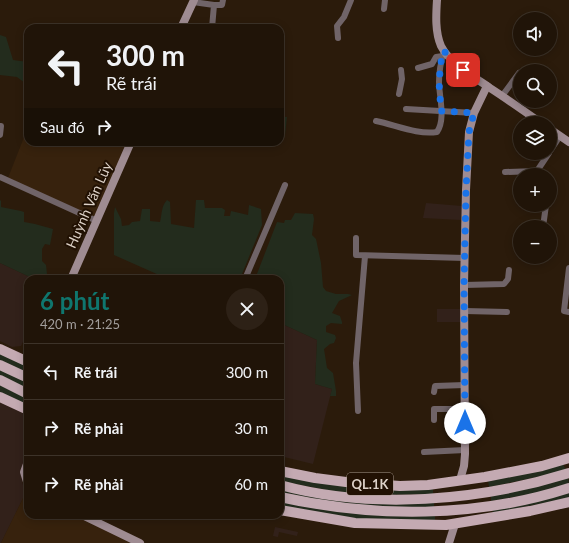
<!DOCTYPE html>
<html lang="vi">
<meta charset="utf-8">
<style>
body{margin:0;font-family:Lato,sans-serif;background:#2d2116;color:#f1f3f6;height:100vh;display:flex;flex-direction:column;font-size:15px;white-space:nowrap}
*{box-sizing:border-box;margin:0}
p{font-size:13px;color:#a29e9c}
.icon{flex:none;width:22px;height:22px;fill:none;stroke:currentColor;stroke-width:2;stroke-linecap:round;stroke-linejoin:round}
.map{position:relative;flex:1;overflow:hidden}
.drawer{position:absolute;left:24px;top:275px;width:260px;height:244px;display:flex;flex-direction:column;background:#201408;border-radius:12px;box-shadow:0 2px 10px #0003,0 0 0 1px #3d3329}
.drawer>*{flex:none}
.guide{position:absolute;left:24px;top:24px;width:260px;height:122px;border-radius:12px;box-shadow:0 2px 10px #0003,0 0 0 1px #3d3329;background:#201408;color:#f1f3f6;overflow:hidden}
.controls{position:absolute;left:513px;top:12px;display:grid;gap:8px}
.controls a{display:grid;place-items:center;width:44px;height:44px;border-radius:50%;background:#201408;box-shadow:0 2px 10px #0003,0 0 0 1px #3d3329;font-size:20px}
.pin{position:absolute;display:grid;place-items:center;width:34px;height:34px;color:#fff;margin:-17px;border-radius:8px;box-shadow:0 2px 6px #0006}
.me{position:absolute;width:44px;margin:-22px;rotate:0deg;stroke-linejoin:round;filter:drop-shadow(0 0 3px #0008)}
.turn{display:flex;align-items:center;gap:14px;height:84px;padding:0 16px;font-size:18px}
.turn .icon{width:52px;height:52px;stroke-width:2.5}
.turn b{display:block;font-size:28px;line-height:34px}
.then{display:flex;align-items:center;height:38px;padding:0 16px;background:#0003;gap:8px;font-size:15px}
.round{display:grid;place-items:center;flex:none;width:42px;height:42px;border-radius:21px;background:#2d2116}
.headline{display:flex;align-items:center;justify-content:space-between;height:68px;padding:0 16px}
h1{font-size:24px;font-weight:700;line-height:30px;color:#0f766e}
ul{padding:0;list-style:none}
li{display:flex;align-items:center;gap:12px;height:56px;padding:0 16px;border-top:1px solid #3d3329}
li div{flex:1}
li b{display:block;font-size:15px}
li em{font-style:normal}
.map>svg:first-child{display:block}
</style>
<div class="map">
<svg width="569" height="543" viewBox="0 0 569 543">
<rect width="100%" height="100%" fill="#2b1b0b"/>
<g fill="#32211a">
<path d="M426,203L462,206L461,220L423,218Z"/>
<path d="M0,263L34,279H28V331L21,346L12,347L0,341Z"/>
<rect x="437" y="309" width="24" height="13"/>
<path d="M280,323L317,340L315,384L332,389L313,464L280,456Z"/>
<path d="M0,401L28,414V451L20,471L23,485L27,490L1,543H0Z"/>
<path d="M275,527L298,532L297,536L279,532L278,537L273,536Z"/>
</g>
<g fill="#37220d">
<path d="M28,127V142H127L94,217L8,178Z"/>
<path d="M27,490L28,492V515H73L131,543H1Z"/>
</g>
<g fill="#232c1d">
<path d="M0,35L6,37L13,60L28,62L27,128L25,83L17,77L0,75Z"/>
<path d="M282,117H287L285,135L283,140H280V118Z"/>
<path d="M0,200L1,201V207L21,211L24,212V222L35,224L53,229L50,245L45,244L42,249V261L46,265L47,274L45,279H34L0,263Z"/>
<path d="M167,200L170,202L171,224L194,228L196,200H204L205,208H222L225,210L224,216H230L231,211L248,215L249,205L261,209L262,225L240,279H168L114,255V213L115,207L121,219L122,226L129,225L132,222L140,221L142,209H150V221L160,222C162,215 161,206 167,200Z"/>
<path d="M295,213L313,214L314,219L312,235L316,239L321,263L323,287L326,291L336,294H348L352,295L339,301L332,313L340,316L342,322V324L331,323L326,326V332L335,335L336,338L334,343L330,344L324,349L327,368L333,373L336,391V396H330L332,389L315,384L317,340L280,323V279H255L277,222L284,223L285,220H291Z"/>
<path d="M0,353L28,366L26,373L0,361Z"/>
<path d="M0,370L28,382V389L0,376Z"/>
<path d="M0,385L28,398V406L0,393Z"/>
<path d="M563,464L566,470L552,474L489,487L488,480Z"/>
<path d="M280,475L433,488V494L376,495L332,491L280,481Z"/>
<path d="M568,477L569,484L543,492L491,501V495Z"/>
<path d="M280,489L434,501V507L399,508L346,505L280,494Z"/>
<path d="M569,492V498L493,513L492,509Z"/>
<path d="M280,501L435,515V521L355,519L280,506Z"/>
</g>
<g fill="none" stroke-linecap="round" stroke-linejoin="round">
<g stroke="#706468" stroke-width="6">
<path d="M193,2L214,5L212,28"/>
<path d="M214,5H222L223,0"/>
<path d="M384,9L385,0"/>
<path d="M338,38L337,26L344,17L351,0"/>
<path d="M418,68L432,64L436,57L443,56"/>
<path d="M399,94L402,79L401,70"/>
<path d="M502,96L519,73"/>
<path d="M406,109L474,113"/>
<path d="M376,121C396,125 417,135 437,132C446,119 439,96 439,82C439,71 441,61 444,51"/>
<path d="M0,135L1,126"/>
<path d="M550,151L560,136"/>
<path d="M505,172L537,171"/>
<path d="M539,175L537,171L549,153"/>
<path d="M0,177L97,221"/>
<path d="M543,227L546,205"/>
<path d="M356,238V255L465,258"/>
<path d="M569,268L564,311L569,312"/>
<path d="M245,279L285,185"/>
<path d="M464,285L504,284L508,279L509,270"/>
<path d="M465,311L507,312"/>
<path d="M434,392L435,386L465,385"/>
<path d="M358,411L356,363L365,256"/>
<path d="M434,420V409H465"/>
<path d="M424,452L465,450"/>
</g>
<g stroke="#9f8c92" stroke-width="8">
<path d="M437,0C436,15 435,32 441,46C451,65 473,76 490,88C507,99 524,111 541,123"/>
<path d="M181,28L194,0"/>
<path d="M550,129L569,142"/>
<path d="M71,279L131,142"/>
<path d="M28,461L24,472L28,485"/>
<path d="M460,480L464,466L465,454L464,285L466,190L469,132L474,113L487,86"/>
<path d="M82,515L140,543"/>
<path d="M449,543L455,524"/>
</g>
<g stroke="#c4aab2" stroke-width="10">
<path d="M0,349L28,362"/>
<path d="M0,365L28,378"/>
<path d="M0,380L28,394"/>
<path d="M0,397L28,410"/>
<path d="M280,471L315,478L346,482L400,486L428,485L485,477L542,466L569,458"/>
<path d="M280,485C372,510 479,501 569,473"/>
<path d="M280,497C375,518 476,518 569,488"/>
<path d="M280,510L355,523L446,525L530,511L569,502"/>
</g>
</g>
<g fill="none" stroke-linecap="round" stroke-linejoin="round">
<path stroke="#1a73e8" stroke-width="7" stroke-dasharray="0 12.6" d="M463,70L450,58L444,51L441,62L439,82L441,111L474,113L469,132L466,190L464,285L465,423"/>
</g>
<g text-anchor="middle" stroke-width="4" stroke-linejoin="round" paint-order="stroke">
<rect fill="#211103" stroke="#a5988d" stroke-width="1" x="347" y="473" width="46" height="22" rx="3"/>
<g font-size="13" font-weight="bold" fill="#ddd2c8">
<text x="370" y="489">QL.1K</text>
</g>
<g font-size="14" fill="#ddd2c8" stroke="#211103">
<text transform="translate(89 205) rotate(-66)" y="5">Huỳnh Văn Lũy</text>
</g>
</g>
</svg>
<div class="controls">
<a><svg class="icon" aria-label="sound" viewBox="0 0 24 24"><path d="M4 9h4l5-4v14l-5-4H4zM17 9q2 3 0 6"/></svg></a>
<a><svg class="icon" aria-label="search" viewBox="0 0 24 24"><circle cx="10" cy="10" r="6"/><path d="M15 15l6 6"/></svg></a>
<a><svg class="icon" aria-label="layers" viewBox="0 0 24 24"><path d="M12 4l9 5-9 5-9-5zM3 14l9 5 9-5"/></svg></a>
<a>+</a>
<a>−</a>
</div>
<div class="pin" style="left:463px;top:70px;background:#d93025"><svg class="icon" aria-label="arrive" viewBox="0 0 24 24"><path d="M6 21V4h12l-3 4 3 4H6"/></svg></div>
<svg class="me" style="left:465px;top:423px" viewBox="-20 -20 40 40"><circle r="19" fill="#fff"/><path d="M0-13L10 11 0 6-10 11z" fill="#1a73e8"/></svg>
<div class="guide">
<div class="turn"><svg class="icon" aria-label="left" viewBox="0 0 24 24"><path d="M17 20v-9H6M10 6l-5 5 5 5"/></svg><div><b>300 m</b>Rẽ trái</div></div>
<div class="then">Sau đó<svg class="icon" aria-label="right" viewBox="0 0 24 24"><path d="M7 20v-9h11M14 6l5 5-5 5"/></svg></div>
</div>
<section class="drawer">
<div class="headline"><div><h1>6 phút</h1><p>420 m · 21:25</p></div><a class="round"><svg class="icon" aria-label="close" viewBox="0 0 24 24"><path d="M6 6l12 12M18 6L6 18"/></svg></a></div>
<ul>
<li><svg class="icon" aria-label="left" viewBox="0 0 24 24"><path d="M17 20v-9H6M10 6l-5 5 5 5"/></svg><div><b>Rẽ trái</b></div><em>300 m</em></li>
<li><svg class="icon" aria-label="right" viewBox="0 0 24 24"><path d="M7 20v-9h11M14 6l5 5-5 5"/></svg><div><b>Rẽ phải</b></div><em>30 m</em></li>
<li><svg class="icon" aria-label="right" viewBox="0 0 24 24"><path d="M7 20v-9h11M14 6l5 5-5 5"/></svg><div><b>Rẽ phải</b></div><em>60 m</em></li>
</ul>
</section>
</div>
